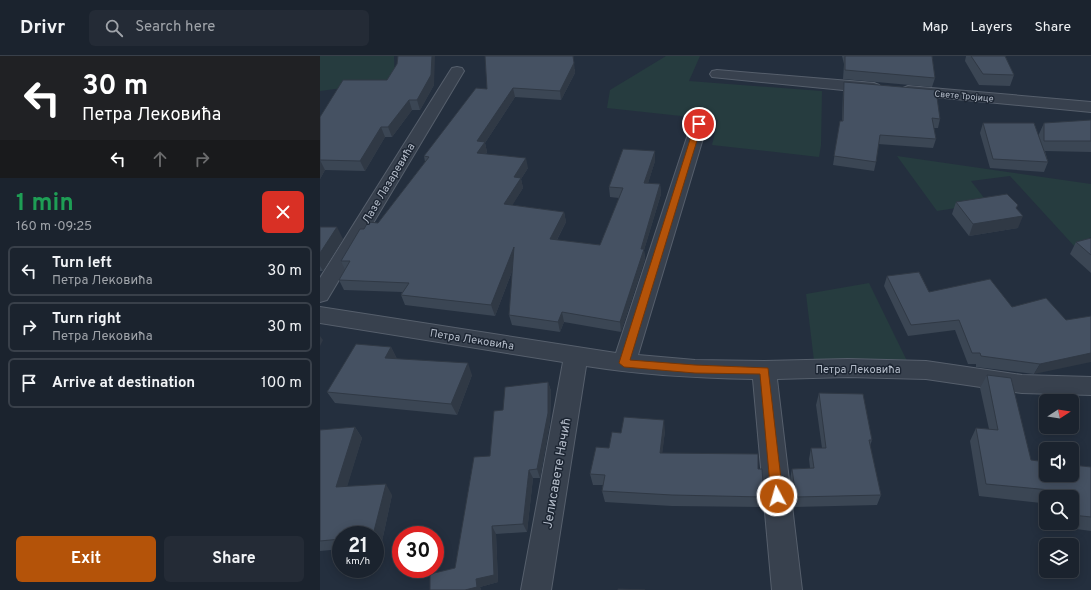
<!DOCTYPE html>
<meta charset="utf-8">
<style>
body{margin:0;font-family:Overpass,sans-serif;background:#242b36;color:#f1f3f6;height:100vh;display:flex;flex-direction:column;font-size:15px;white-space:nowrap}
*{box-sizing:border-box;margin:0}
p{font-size:13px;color:#a0a4aa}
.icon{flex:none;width:22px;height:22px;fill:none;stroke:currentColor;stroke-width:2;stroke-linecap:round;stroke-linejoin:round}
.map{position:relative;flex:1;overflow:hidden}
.side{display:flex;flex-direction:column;background:#1b232e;width:320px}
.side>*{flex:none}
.banner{background:#202124;color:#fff;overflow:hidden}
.needle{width:26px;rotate:78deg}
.controls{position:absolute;left:719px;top:338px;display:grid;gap:8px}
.controls a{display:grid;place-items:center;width:40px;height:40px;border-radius:6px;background:#1b232e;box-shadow:0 2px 10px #0003,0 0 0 1px #39404a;font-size:20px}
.speed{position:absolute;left:12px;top:470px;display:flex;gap:8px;font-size:20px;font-weight:700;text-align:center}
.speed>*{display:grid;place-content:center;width:52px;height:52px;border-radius:50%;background:#1b232e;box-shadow:0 2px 10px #0003,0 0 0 1px #39404a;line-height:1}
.speed small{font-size:10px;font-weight:400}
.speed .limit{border:6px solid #d22;background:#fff;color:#111}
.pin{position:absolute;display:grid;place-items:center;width:34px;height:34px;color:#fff;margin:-17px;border:2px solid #fff;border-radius:50%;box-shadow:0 1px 4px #0007}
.me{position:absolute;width:44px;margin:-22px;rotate:354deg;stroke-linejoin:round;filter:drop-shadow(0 0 3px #0008)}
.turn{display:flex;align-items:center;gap:14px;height:84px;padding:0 16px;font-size:18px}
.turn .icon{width:52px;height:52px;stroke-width:2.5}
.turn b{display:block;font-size:28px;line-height:34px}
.lanes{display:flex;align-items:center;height:38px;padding:0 16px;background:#0003;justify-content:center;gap:20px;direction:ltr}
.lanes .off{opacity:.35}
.round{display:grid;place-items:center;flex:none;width:42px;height:42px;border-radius:6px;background:#242b36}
.head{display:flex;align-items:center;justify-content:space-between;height:68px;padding:0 16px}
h1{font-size:24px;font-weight:700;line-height:30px;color:#1e9e55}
.button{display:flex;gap:8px;margin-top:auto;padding:8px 16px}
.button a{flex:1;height:46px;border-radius:6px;background:#b45309;color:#fff;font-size:16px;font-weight:700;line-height:46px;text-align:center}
.button a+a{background:#242b36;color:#f1f3f6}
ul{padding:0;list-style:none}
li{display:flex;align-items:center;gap:12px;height:50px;margin:0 8px 6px;padding:0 8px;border:2px solid #39404a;border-radius:6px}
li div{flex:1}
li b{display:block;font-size:15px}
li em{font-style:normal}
header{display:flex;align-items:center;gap:24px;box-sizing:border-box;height:56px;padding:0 20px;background:#1b232e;border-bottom:1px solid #39404a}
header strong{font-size:19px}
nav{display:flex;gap:22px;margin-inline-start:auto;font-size:14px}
.search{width:280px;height:36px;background:#242b36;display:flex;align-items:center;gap:10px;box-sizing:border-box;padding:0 14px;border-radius:6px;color:#a0a4aa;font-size:15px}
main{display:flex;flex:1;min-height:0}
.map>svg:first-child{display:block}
</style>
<header>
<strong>Drivr</strong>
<div class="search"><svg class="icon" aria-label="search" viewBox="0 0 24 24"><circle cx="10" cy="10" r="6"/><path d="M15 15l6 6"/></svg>Search here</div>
<nav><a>Map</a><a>Layers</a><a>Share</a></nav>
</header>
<main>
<section class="side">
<div class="banner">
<div class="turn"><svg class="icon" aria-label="left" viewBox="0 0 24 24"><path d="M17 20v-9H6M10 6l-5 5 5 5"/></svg><div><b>30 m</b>Петра Лековића</div></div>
<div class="lanes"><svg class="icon" aria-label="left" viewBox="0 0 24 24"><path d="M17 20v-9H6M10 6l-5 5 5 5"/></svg><svg class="icon off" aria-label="ahead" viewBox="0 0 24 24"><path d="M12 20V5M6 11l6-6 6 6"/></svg><svg class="icon off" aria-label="right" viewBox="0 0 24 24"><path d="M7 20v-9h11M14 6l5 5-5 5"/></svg></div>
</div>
<div class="head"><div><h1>1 min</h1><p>160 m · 09:25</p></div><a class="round" style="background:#d93025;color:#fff"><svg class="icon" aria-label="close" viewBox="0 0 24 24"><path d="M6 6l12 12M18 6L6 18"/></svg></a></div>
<ul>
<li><svg class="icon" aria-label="left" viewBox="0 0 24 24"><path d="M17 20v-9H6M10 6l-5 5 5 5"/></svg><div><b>Turn left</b><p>Петра Лековића</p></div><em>30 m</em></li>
<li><svg class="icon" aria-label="right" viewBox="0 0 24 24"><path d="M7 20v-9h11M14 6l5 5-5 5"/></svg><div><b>Turn right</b><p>Петра Лековића</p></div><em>30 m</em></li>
<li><svg class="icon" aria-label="arrive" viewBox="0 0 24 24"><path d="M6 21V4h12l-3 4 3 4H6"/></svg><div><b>Arrive at destination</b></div><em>100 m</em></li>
</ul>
<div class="button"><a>Exit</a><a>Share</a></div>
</section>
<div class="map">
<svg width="771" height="534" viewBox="0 0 771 534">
<rect width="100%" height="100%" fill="#242f3e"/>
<g fill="#263c3f">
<path d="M0,0H74L75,25L0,35Z"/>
<path d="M346,0H380L369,25L502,35L501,89L499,101L392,89L398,64L287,52L290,34Z"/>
<path d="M577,100L771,128V181L755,191L690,120L651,125L668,147L617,155Z"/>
<path d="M549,227L589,309L494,305L486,238Z"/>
</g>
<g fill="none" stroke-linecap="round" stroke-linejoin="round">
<defs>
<g id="minor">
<path d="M137,11L142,12L144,15L7,244L0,246V222L130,15L132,12Z"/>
<path d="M397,14L554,27L559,29L562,32L559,35L554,37L392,21L390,18L392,15Z"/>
<path d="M588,30L771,46V56L583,38L580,35L583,32Z"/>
<path d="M379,64L385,66L387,69L318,299L375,304L444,305L528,303L606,305L702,319L771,321V339L702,337L606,323L528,321L457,323L482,534H452L433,323C377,322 322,319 266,310L231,534H201L243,306L0,267V251L296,297L371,69L373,66Z"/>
</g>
</defs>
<use href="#minor" stroke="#565f6c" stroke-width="2"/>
<use href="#minor" fill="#38414e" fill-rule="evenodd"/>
</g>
<g fill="#3b4654" fill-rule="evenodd">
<path d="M522,0H612L615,22L612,31L523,23L524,8Z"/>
<path d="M646,0H685L694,19L690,30L659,29L645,5Z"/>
<path d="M77,8L114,29L100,54H92L72,81H65L45,115L5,114L0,123V61L67,24Z"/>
<path d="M255,13V17L241,44L195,41L165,87L167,96L166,98L208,112L201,123L203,132L192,149L244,156L246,166L237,184L280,189L299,142L290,141L289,131L335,105L328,127L340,128L341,138L324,194L325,203L301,276L244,266L240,276L192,269L189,259L193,213L175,260L85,249L81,239L82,236L24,234L19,224L25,214L21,205L44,173L58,167L105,106L104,100L167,33Z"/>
<path d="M524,26L620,63L618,72H614L616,83L613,92L558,88L556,106L554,115L513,109L520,65H522L523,35Z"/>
<path d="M771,64V96L725,95L728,106L724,116L670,112L660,77L663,67L719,81V78L724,67Z"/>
<path d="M636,146L698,149L696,152L698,172L649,180L632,158Z"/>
<path d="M0,171L23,183L3,215H0Z"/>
<path d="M771,182V217L750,198L756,186Z"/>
<path d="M567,220L609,236L692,251L746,264L714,318L656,311V308H648L635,274L588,280L564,230Z"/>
<path d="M71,291L77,303L152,319L137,359L15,347L7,336Z"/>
<path d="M667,319L711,404L771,411V475L726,469L721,447L659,440L650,385L656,372L669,373L660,332ZM726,441H752V467H726Z"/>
<path d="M228,326L231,335L230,366L220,422H213L207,476L176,478L178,526L160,531L161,534H110L135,512L170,400L183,354Z"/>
<path d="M499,337L552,384L550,390L561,439L557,449L474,451L470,423L472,413L490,412L489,403L491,392H502L496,349Z"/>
<path d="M35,371L42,382L27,430L72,439L61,490H55V479H21V493L0,495V374Z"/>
<path d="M345,375L342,397L438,413L444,441L443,451L352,450L285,446L282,435L283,429H273L270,418L289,392L301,377Z"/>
</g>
<g fill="#303945">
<path d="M112,0H115L114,29L100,54L97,44Z"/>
<path d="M254,4L255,17L241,44L240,35Z"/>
<path d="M193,32L195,41L165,87L167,96L159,107L157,97V85Z"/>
<path d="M89,44L92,54L72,81L68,71Z"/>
<path d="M61,71L65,81L45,115L40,105Z"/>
<path d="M335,95V105L325,137L324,127Z"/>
<path d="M206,102L208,112L201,123L203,132L187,158L184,148L194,121Z"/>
<path d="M0,104L5,114L0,123Z"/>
<path d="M340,128L341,138L324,194L325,203L301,276L300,266Z"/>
<path d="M698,149L693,161L703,160L698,172L649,180L653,168L696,152Z"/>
<path d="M244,156L246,166L232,193L230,183Z"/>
<path d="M17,171L23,183L3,215L0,210V197Z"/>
<path d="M194,191L197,202L175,260L171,249Z"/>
<path d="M242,256L244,266L240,276L238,266Z"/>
<path d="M0,280L3,284L0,290Z"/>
<path d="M71,291L77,303L65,302Z"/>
<path d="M771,297V306L714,318L720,308Z"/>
<path d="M148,307L152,319L137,359L131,348Z"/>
<path d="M228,326L231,335L230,366L220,422L217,413Z"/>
<path d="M344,364L345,375L341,408L340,397Z"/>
<path d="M35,371L42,382L24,441L16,431Z"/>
<path d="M209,414L213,422L207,476L203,468Z"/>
<path d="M66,428L72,439L61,490L55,482V479H53Z"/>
<path d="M172,470L176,478L178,526L160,531L161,534H145L156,523Z"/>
</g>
<g fill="#455162" stroke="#303945">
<path d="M78,0H112L111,19L97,44H89L68,71H61L40,105L0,104V61L23,24H67L77,8Z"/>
<path d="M165,0H253L254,7L240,35L193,32L157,85L165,86L157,97L206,102L194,121L201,122L184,148L244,156L230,183L280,189L303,132L289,131L303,93L335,95L324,127L340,128L321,193H324L300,266L242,256L238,266L189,259L194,191L171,249L81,239L89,227L19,224L30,205H21L40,173H44L48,166L58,167L109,101L104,100L156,32L167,33Z"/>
<path d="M525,0H612L615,22L525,14Z"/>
<path d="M651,0H685L694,19L663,18Z"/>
<path d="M524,26L616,34L620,63L612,62L616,83L560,79L556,106L514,100L520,65H523Z"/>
<path d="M771,64V85H724V67Z"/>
<path d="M663,67H714L728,106L673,103Z"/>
<path d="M687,138L698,149L696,152L703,160L653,168L636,146Z"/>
<path d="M0,171H17L0,197Z"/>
<path d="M771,182V199L756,186Z"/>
<path d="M599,216L609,236L670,223L692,251L726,242L746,264L771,260V297L720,308L661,300L660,297H652L639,264L591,269L567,220Z"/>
<path d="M36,288L71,291L65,302L148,307L131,348L7,336Z"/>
<path d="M667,319L691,322L711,404L726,406V419H752V409L771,411V461L752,459V441H731L730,434L666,428L656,372L678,374Z"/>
<path d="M228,326V357L217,413L209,414L203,468L172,470L174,519L156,523L157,531L145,534H110V518L135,512L154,401L170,400L174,355L183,354L185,331Z"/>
<path d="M499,337L543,338L552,384H549L561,439L476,441L472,413L494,412L491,392H506Z"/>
<path d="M304,361L344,364L340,397L438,398V413H442L444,441L352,439L282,435L285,419L270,418L276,391L289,392L292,376L301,377Z"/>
<path d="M35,371L16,431L66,428L53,479H21V483L0,485V374Z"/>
<path d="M298,533L325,534H298Z"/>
</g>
<path fill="#b45309" stroke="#753606" d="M379,66L382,68L310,304L375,309L448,312L463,440L461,443L457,445L453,443L451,440L440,318L375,317L304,311L299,307L375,68Z"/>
<g text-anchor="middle" stroke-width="3" stroke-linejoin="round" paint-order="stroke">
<g font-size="9" fill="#b4bcc9" stroke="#1d2633">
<text transform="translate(644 40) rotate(5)" y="3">Свете Тројице</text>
</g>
<g font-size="11" fill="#b4bcc9" stroke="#1d2633">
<text transform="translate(68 127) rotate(-59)" y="4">Лазе Лазаревића</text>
<text transform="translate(152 283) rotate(9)" y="4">Петра Лековића</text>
<text x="538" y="317">Петра Лековића</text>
</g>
<g font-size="13" fill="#b4bcc9" stroke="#1d2633">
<text transform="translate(236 417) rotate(-80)" y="5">Јелисавете Начић</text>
</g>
</g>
</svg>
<div class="controls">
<a><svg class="needle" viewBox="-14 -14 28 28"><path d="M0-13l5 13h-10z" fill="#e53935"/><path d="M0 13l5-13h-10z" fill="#a0a4aa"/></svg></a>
<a><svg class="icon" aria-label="sound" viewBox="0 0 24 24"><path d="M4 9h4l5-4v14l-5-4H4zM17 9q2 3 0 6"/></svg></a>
<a><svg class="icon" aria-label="search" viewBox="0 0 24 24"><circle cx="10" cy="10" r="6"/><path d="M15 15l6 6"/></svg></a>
<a><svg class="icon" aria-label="layers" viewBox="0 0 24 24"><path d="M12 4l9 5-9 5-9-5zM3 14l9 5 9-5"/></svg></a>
</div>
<div class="speed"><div>21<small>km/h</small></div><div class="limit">30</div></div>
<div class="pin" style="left:379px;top:68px;background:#d93025"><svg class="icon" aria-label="arrive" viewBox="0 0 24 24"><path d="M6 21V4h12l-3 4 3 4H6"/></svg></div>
<svg class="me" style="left:457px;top:440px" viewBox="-20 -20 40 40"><circle r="17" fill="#b45309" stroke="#fff" stroke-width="3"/><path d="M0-11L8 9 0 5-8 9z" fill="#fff"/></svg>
</div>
</main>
